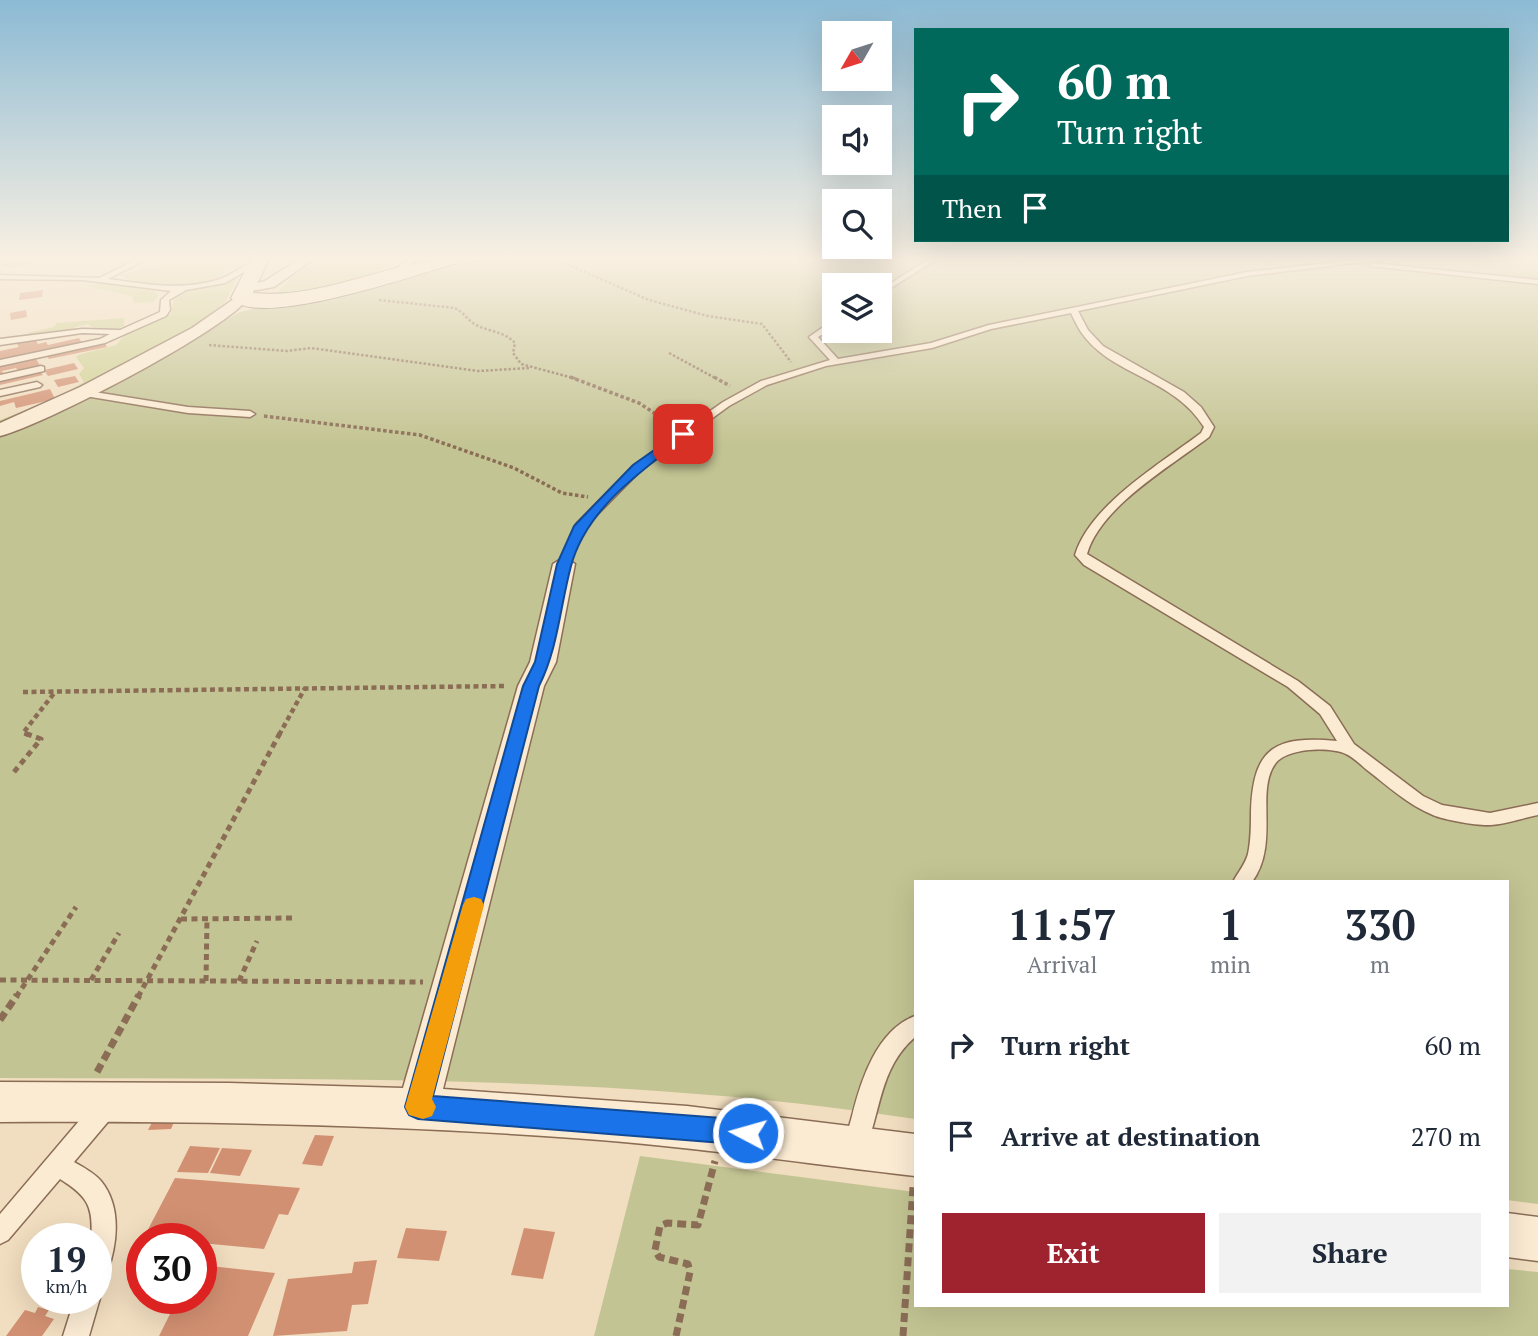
<!DOCTYPE html>
<style>
body{margin:0;font-family:"PT Serif",serif;background:#f2f2f3;color:#1f2937;height:100vh;display:flex;flex-direction:column;font-size:26px;white-space:nowrap}
*{box-sizing:border-box;margin:0}
p{font-size:23px;color:#747a83}
.icon{flex:none;width:38px;height:38px;fill:none;stroke:currentColor;stroke-width:2;stroke-linecap:round;stroke-linejoin:round}
.map{position:relative;flex:1;overflow:hidden}
.side{position:absolute;left:914px;top:880px;width:595px;height:427px;display:flex;flex-direction:column;background:#fff;border-radius:0px;box-shadow:0 7px 28px #0002}
.side>*{flex:none}
.banner{position:absolute;left:914px;top:28px;width:595px;height:214px;border-radius:0px;box-shadow:0 7px 28px #0002;background:#00695c;color:#fff;overflow:hidden}
.needle{width:46px;rotate:231deg}
.controls{position:absolute;left:822px;top:21px;display:grid;gap:14px}
.controls a{display:grid;place-items:center;width:70px;height:70px;border-radius:0px;background:#fff;box-shadow:0 7px 28px #0002;font-size:35px}
.speed{position:absolute;left:21px;top:1223px;display:flex;gap:14px;font-size:35px;font-weight:700;text-align:center}
.speed>*{display:grid;place-content:center;width:91px;height:91px;border-radius:50%;background:#fff;box-shadow:0 7px 28px #0002;line-height:1}
.speed small{font-size:18px;font-weight:400}
.speed .limit{border:10px solid #d22;background:#fff;color:#111}
.pin{position:absolute;display:grid;place-items:center;width:60px;height:60px;color:#fff;margin:-30px;border-radius:14px;box-shadow:0 4px 10px #0006}
.me{position:absolute;width:77px;margin:-38px;rotate:276deg;stroke-linejoin:round;filter:drop-shadow(0 0 5px #0008)}
.turn{display:flex;align-items:center;gap:24px;height:147px;padding:0 28px;font-size:32px}
.turn .icon{width:91px;height:91px;stroke-width:2.5}
.turn b{display:block;font-size:49px;line-height:60px}
.then{display:flex;align-items:center;height:66px;padding:0 28px;background:#0003;gap:14px;font-size:26px}
.eta{display:flex;justify-content:space-evenly;align-items:center;height:119px;text-align:center}
.eta b{font-size:42px;font-weight:700;line-height:49px}
.button{display:flex;gap:14px;margin-top:auto;padding:14px 28px}
.button a{flex:1;height:80px;border-radius:0px;background:#9f222f;color:#fff;font-size:28px;font-weight:700;line-height:80px;text-align:center}
.button a+a{background:#f2f2f3;color:#1f2937}
ul{padding:0;list-style:none}
li{display:flex;align-items:center;gap:21px;height:91px;padding:0 28px}
li div{flex:1}
li b{display:block;font-size:26px}
li em{font-style:normal}
.map>svg:first-child{display:block}
</style>
<div class="map">
<svg width="1538" height="1336" viewBox="0 0 1538 1336">
<rect width="100%" height="100%" fill="#f1ddbf"/>
<g fill="#cfd093">
<path d="M166,259H242L224,266V274C204,291 141,288 120,275L162,264Z"/>
<path d="M320,259H398L366,279L286,295L277,293L289,280Z"/>
<path d="M233,279H237L226,301L200,322L74,391L0,424V420L55,399L84,382L79,374L84,368L76,357L81,354L116,345L127,333L171,314L174,299L180,293Z"/>
<path d="M100,283L153,291L159,295L154,302L134,303L132,296L85,286Z"/>
<path d="M124,318V326C115,331 92,330 88,324C72,327 43,342 27,333L54,327L57,323Z"/>
</g>
<g fill="#c3c493" fill-rule="evenodd">
<path d="M465,259H1538V1204L1507,1200V882H915V1119C613,1072 305,1080 0,1078V437L46,417L240,312ZM835,285H880V331H835Z"/>
<path d="M640,1156L915,1192V1306H1507V1269L1538,1272V1336H594Z"/>
</g>
<g fill="#d29072">
<path d="M15,259L29,264L10,268L0,265Z"/>
<path d="M43,290L42,297L19,300L20,293Z"/>
<path d="M26,310L27,317L11,320L10,313Z"/>
<path d="M79,338L82,343L0,360V351L19,347L16,343L35,339L38,344L46,342L48,345Z"/>
<path d="M104,342L107,347L49,359L46,355Z"/>
<path d="M35,357L41,367L19,372L16,368L2,371L4,375L0,376V365Z"/>
<path d="M74,363L78,369L48,376L44,370Z"/>
<path d="M40,371L43,375L0,385V380Z"/>
<path d="M75,376L79,382L58,387L54,380Z"/>
<path d="M50,389L55,399L16,408L14,402L0,406V401Z"/>
<path d="M157,1113H178L171,1129L148,1130Z"/>
<path d="M315,1135L334,1136L322,1166L302,1164Z"/>
<path d="M190,1146L220,1148L208,1173L177,1172Z"/>
<path d="M222,1148L252,1150L240,1176L210,1173Z"/>
<path d="M175,1178L300,1188L288,1215L279,1214L264,1249L201,1243V1239H143Z"/>
<path d="M406,1228L447,1231L439,1261L397,1258Z"/>
<path d="M524,1228L555,1232L543,1279L511,1275Z"/>
<path d="M377,1260L368,1304L352,1305L347,1331L273,1336L288,1279L352,1273L354,1262Z"/>
<path d="M201,1265L275,1273L248,1336H159L178,1298H201Z"/>
<path d="M38,1307L49,1310L45,1316L54,1319L42,1336H6L25,1310L35,1313Z"/>
</g>
<g fill="none" stroke-linecap="round" stroke-linejoin="round">
<defs>
<g id="service">
<path d="M138,259H147L108,279C146,284 180,291 217,280C232,276 242,264 257,261L260,263L225,283L186,290L169,300L170,310L166,316L105,343L0,366V360L100,339L110,334L82,333L0,345V339L82,329L120,330L160,312L161,300L171,291L83,280L0,279V275L99,278Z"/>
<path d="M409,259H416L394,279H388V275Z"/>
<path d="M929,259H937L880,295V290Z"/>
<path d="M1364,259H1388L1247,276L1078,311L1088,330L1103,346L1184,392L1201,407L1214,427L1209,437C1171,466 1100,507 1087,554L1298,681L1330,706L1354,744L1423,796L1442,805L1490,813L1538,803V815C1523,818 1506,824 1491,825C1478,826 1445,820 1433,815C1408,805 1388,786 1367,770C1361,765 1353,757 1346,754C1330,746 1286,748 1275,764C1255,792 1280,844 1252,882H1233C1238,872 1245,865 1248,854C1251,840 1251,825 1251,811C1253,747 1276,735 1337,741L1320,714L1288,687L1084,565L1075,555C1090,505 1160,464 1201,433L1204,427C1173,377 1111,376 1081,332C1077,326 1074,319 1071,313L991,329L932,348L826,366L767,385L729,406L641,470L585,527L568,567L564,568L558,564L576,524L633,466L723,402L761,381L830,360L809,337L832,321H835V327L818,337L838,359L931,343L989,325L1247,272Z"/>
<path d="M1372,263L1538,280V284L1370,266Z"/>
<path d="M41,366L44,367V371L0,381V375Z"/>
<path d="M37,382L42,385L40,387L0,396V390Z"/>
<path d="M82,390L188,407L250,411L255,414L250,417L188,413L79,395L77,393Z"/>
<path d="M915,1016V1037C879,1068 881,1112 864,1153L856,1156L848,1153C843,1141 849,1128 852,1116C861,1080 877,1030 915,1016Z"/>
<path d="M104,1098L112,1101L115,1109L112,1117L74,1162C83,1167 94,1173 101,1181C123,1208 117,1248 105,1278L96,1281V1239H91C94,1206 87,1196 60,1179L8,1240L0,1244V1214L96,1101Z"/>
<path d="M96,1289L100,1298L89,1336H63L75,1298H96Z"/>
</g>
<g id="minor">
<path d="M299,259H314L274,287L245,292L238,288L265,281Z"/>
<path d="M241,294L248,298L246,301C216,335 46,424 0,436V423L80,387L192,328Z"/>
<path d="M564,557L575,564L556,662L544,686L443,1089L687,1106L915,1134V1176C801,1163 688,1146 573,1138C382,1124 191,1121 0,1122V1082L229,1083L403,1088L518,686L530,662L553,564Z"/>
<path d="M1507,1213L1538,1217V1261L1507,1257Z"/>
</g>
<path id="secondary" d="M251,259H269L253,293C326,300 389,259 460,259L457,263C421,273 256,331 231,298Z"/>
</defs>
<use href="#service" stroke="#8b6d56" stroke-width="3"/>
<use href="#minor" stroke="#8b6d56" stroke-width="3"/>
<use href="#secondary" stroke="#6d4e39" stroke-width="2"/>
<g stroke="#8b6d56" stroke-width="2.5" stroke-dasharray="2.5 2" stroke-linecap="butt">
<path d="M555,259L649,300L708,316L762,324L791,362"/>
<path d="M467,263L483,259"/>
<path d="M379,300L455,308C463,312 466,318 473,323C486,332 503,330 515,343L513,353L521,364L577,379"/>
<path d="M209,345L287,351L311,348L478,371L530,368"/>
<path d="M669,353L717,379"/>
</g>
<g stroke="#8b6d56" stroke-width="3.5" stroke-dasharray="3.5 2.5" stroke-linecap="butt">
<path d="M570,377L639,403L674,426"/>
<path d="M714,377L730,386"/>
<path d="M264,416L420,435L514,468L562,493L588,497"/>
</g>
<g stroke="#8b6d56" stroke-width="4.5" stroke-dasharray="5 3.5" stroke-linecap="butt">
<path d="M23,692L506,686"/>
<path d="M29,735L23,733L55,692"/>
<path d="M279,735L305,688"/>
</g>
<g stroke="#8b6d56" stroke-width="5" stroke-dasharray="6 4.5" stroke-linecap="butt">
<path d="M14,772L41,739L24,733"/>
<path d="M181,919L294,918"/>
<path d="M0,980L423,982"/>
<path d="M91,980L119,933"/>
<path d="M206,981L207,919"/>
<path d="M239,981L257,941"/>
<path d="M16,997L76,907"/>
<path d="M138,997L280,733"/>
</g>
<g stroke="#8b6d56" stroke-width="7" stroke-dasharray="9 5" stroke-linecap="butt">
<path d="M0,1020L17,995"/>
<path d="M97,1072L139,995"/>
<path d="M676,1336L690,1272L688,1264L659,1257L655,1250L660,1226L667,1223L698,1225L715,1161"/>
<path d="M903,1336L913,1187"/>
</g>
<use href="#service" fill="#fbebd3" fill-rule="evenodd"/>
<use href="#minor" fill="#fbebd3" fill-rule="evenodd"/>
<use href="#secondary" fill="#fbebd3" fill-rule="evenodd"/>
</g>
<linearGradient id="sky" x2="0" y2="1"><stop stop-color="#8cbad4"/><stop offset="0.58" stop-color="#f9f0e2"/><stop offset="1" stop-color="#f9f0e2" stop-opacity="0"/></linearGradient>
<rect width="1538" height="446" fill="url(#sky)"/>
<path fill="#1a73e8" stroke="#114b97" stroke-width="2" d="M683,430L689,434L687,436C642,470 586,509 571,566C560,607 558,648 539,686L433,1096L748,1120L757,1124L761,1133L757,1142L748,1145L418,1119L409,1115L405,1107L523,686L535,662L557,564L574,526L633,465Z"/>
<path fill="#f59e0b" d="M474,897L481,899L484,905L432,1099L436,1107L432,1116L423,1119L409,1115L405,1107L463,905L466,899Z"/>
</svg>
<div class="controls">
<a><svg class="needle" viewBox="-14 -14 28 28"><path d="M0-13l5 13h-10z" fill="#e53935"/><path d="M0 13l5-13h-10z" fill="#747a83"/></svg></a>
<a><svg class="icon" aria-label="sound" viewBox="0 0 24 24"><path d="M4 9h4l5-4v14l-5-4H4zM17 9q2 3 0 6"/></svg></a>
<a><svg class="icon" aria-label="search" viewBox="0 0 24 24"><circle cx="10" cy="10" r="6"/><path d="M15 15l6 6"/></svg></a>
<a><svg class="icon" aria-label="layers" viewBox="0 0 24 24"><path d="M12 4l9 5-9 5-9-5zM3 14l9 5 9-5"/></svg></a>
</div>
<div class="speed"><div>19<small>km/h</small></div><div class="limit">30</div></div>
<div class="pin" style="left:683px;top:434px;background:#d93025"><svg class="icon" aria-label="arrive" viewBox="0 0 24 24"><path d="M6 21V4h12l-3 4 3 4H6"/></svg></div>
<svg class="me" style="left:748px;top:1133px" viewBox="-20 -20 40 40"><circle r="17" fill="#1a73e8" stroke="#fff" stroke-width="3"/><path d="M0-11L8 9 0 5-8 9z" fill="#fff"/></svg>
<div class="banner">
<div class="turn"><svg class="icon" aria-label="right" viewBox="0 0 24 24"><path d="M7 20v-9h11M14 6l5 5-5 5"/></svg><div><b>60 m</b>Turn right</div></div>
<div class="then">Then<svg class="icon" aria-label="arrive" viewBox="0 0 24 24"><path d="M6 21V4h12l-3 4 3 4H6"/></svg></div>
</div>
<section class="side">
<div class="eta">
<div><b>11:57</b><p>Arrival</p></div>
<div><b>1</b><p>min</p></div>
<div><b>330</b><p>m</p></div>
</div>
<ul>
<li><svg class="icon" aria-label="right" viewBox="0 0 24 24"><path d="M7 20v-9h11M14 6l5 5-5 5"/></svg><div><b>Turn right</b></div><em>60 m</em></li>
<li><svg class="icon" aria-label="arrive" viewBox="0 0 24 24"><path d="M6 21V4h12l-3 4 3 4H6"/></svg><div><b>Arrive at destination</b></div><em>270 m</em></li>
</ul>
<div class="button"><a>Exit</a><a>Share</a></div>
</section>
</div>
